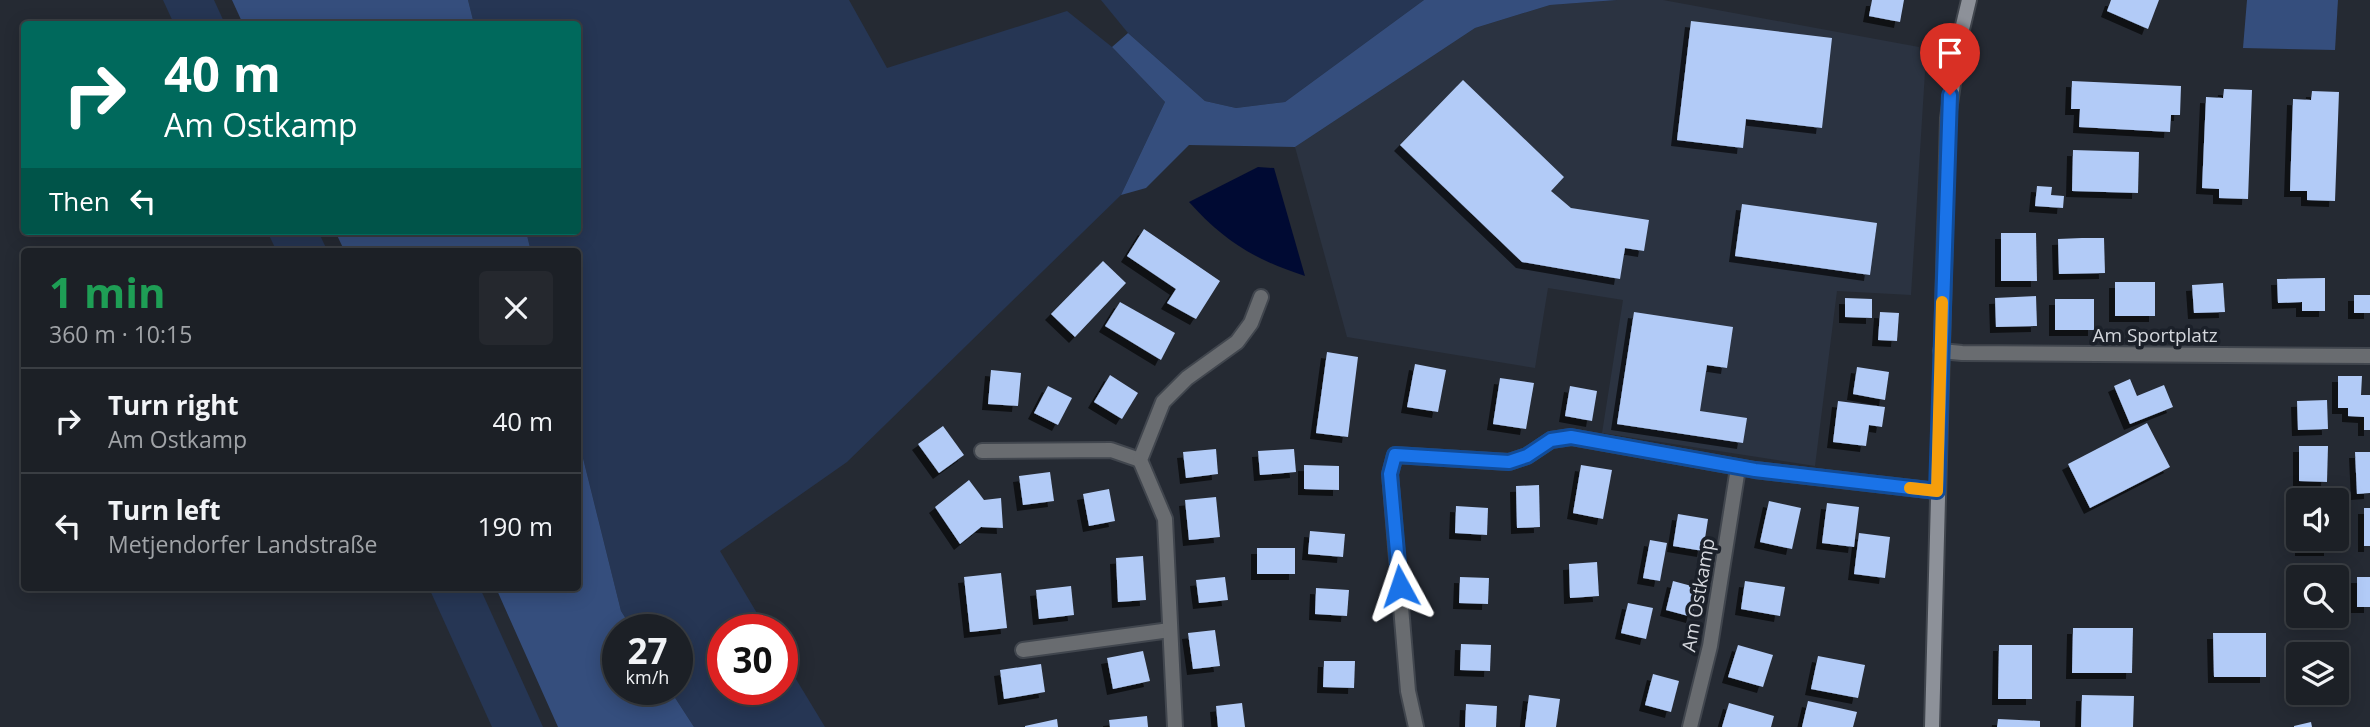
<!DOCTYPE html>
<meta charset="utf-8">
<style>
body{margin:0;font-family:"Open Sans",sans-serif;background:#25282e;color:#f1f3f6;height:100vh;display:flex;flex-direction:column;font-size:26px;white-space:nowrap}
*{box-sizing:border-box;margin:0}
p{font-size:23px;color:#a0a3a7}
.icon{flex:none;width:38px;height:38px;fill:none;stroke:currentColor;stroke-width:2;stroke-linecap:round;stroke-linejoin:round}
.map{position:relative;flex:1;overflow:hidden}
.drawer{position:absolute;left:21px;top:248px;width:560px;height:343px;display:flex;flex-direction:column;background:#1c2026;border-radius:7px;box-shadow:0 4px 18px #0003,0 0 0 2px #3a3e43}
.drawer>*{flex:none}
.banner{position:absolute;left:21px;top:21px;width:560px;height:214px;border-radius:7px;box-shadow:0 4px 18px #0003,0 0 0 2px #3a3e43;background:#00695c;color:#fff;overflow:hidden}
.tools{position:absolute;left:2286px;top:488px;display:grid;gap:14px}
.tools a{display:grid;place-items:center;width:63px;height:63px;border-radius:7px;background:#1c2026;box-shadow:0 4px 18px #0003,0 0 0 2px #3a3e43;font-size:35px}
.speed{position:absolute;left:602px;top:614px;display:flex;gap:14px;font-size:35px;font-weight:700;text-align:center}
.speed>*{display:grid;place-content:center;width:91px;height:91px;border-radius:50%;background:#1c2026;box-shadow:0 4px 18px #0003,0 0 0 2px #3a3e43;line-height:1}
.speed small{font-size:18px;font-weight:400}
.speed .limit{border:10px solid #d22;background:#fff;color:#111}
.pin{position:absolute;display:grid;place-items:center;width:60px;height:60px;color:#fff;margin:-72px -30px;border-radius:50% 50% 50% 0;rotate:-45deg;box-shadow:0 0 7px #0007}
.pin .icon{rotate:45deg}
.me{position:absolute;width:77px;margin:-38px;rotate:355deg;stroke-linejoin:round;filter:drop-shadow(0 0 5px #0008)}
.turn{display:flex;align-items:center;gap:24px;height:147px;padding:0 28px;font-size:32px}
.turn .icon{width:91px;height:91px;stroke-width:2.5}
.turn b{display:block;font-size:49px;line-height:60px}
.then{display:flex;align-items:center;height:66px;padding:0 28px;background:#0003;gap:14px;font-size:26px}
.round{display:grid;place-items:center;flex:none;width:74px;height:74px;border-radius:7px;background:#25282e}
.head{display:flex;align-items:center;justify-content:space-between;height:119px;padding:0 28px}
h1{font-size:42px;font-weight:700;line-height:52px;color:#1e9e55}
ul{padding:0;list-style:none}
li{display:flex;align-items:center;gap:21px;height:105px;padding:0 28px;border-top:2px solid #3a3e43}
li div{flex:1}
li b{display:block;font-size:26px}
li em{font-style:normal}
.map>svg:first-child{display:block}
</style>
<div class="map">
<svg width="2370" height="727" viewBox="0 0 2370 727">
<defs>
<filter id="shadow"><feDropShadow dx="-6" dy="6" stdDeviation="0" flood-color="#0009"/></filter>
</defs>
<rect width="100%" height="100%" fill="#252a33"/>
<path fill="#2b3341" d="M1617,0H1663L1919,47L1925,72L1911,295L1837,291L1815,466L1602,433L1623,300L1548,288L1535,368L1347,337L1295,147L1475,28L1550,5Z"/>
<g fill="#263654">
<path d="M163,0H214L225,24H174Z"/>
<path d="M468,0H849L887,68L1067,11L1112,47L1165,102L1121,195L847,462L720,551L767,630H723V690H782V656L825,727H694L670,690H677V630H633L621,611L578,438V252H531L526,231H578V24H474Z"/>
<path d="M1101,0H1424L1285,102L1236,108L1205,101L1128,33Z"/>
<path d="M267,231H318L328,252H277Z"/>
<path d="M429,588H480L543,727H492Z"/>
</g>
<g fill="#354e7d">
<path d="M232,0H468L474,24H243Z"/>
<path d="M1424,0H1617L1550,5L1475,28L1295,147L1189,145L1146,188L1121,195L1165,102L1112,47L1128,33L1205,101L1236,108L1285,102Z"/>
<path d="M2247,0H2338L2335,50L2243,48Z"/>
<path d="M335,231H526L531,252H345Z"/>
<path d="M578,438L621,611L633,630H618V690H670L694,727H558L496,588H578Z"/>
</g>
<path fill="#000a33" d="M1258,167L1274,168L1305,276C1255,260 1224,241 1189,202Z"/>
<g fill="#b2cbf7" filter="url(#shadow)">
<path d="M1872,0H1904L1900,22L1869,16Z"/>
<path d="M2111,0H2159L2148,29L2107,11Z"/>
<path d="M1691,21L1832,38L1822,128L1746,119L1743,148L1677,140Z"/>
<path d="M1463,80L1564,177L1551,191L1571,208L1649,220L1644,251L1625,248L1620,279L1522,262L1400,145Z"/>
<path d="M2072,81L2181,86L2180,115H2171L2170,132L2079,127L2080,109H2071Z"/>
<path d="M2224,89L2252,90L2248,199L2219,198V189L2202,188L2206,97L2223,98Z"/>
<path d="M2312,91L2339,92L2335,201L2307,200V191H2290L2293,99L2311,100Z"/>
<path d="M2073,150L2139,152L2138,193L2072,191Z"/>
<path d="M2037,186L2052,187L2051,195L2064,196L2063,208L2035,206Z"/>
<path d="M1742,204L1877,223L1870,275L1735,256Z"/>
<path d="M1144,229L1220,281L1196,319L1167,303L1176,289L1127,256Z"/>
<path d="M2001,233H2036L2037,281H2001Z"/>
<path d="M2082,238H2104L2105,273L2059,274L2058,239Z"/>
<path d="M1103,261L1126,283L1075,337L1051,314Z"/>
<path d="M2325,278V311H2302V302L2278,303L2277,279Z"/>
<rect x="2115" y="282" width="40" height="34"/>
<path d="M2223,283L2225,312L2194,313L2192,285Z"/>
<rect x="2354" y="295" width="16" height="18"/>
<path d="M2036,296L2037,326L1996,327L1995,298Z"/>
<path d="M1845,298L1872,299V318L1845,317Z"/>
<rect x="2055" y="299" width="39" height="31"/>
<path d="M1120,302L1175,333L1161,360L1105,326Z"/>
<path d="M1634,312L1733,327L1727,368L1707,365L1700,411L1747,418L1743,443L1617,424Z"/>
<path d="M1880,312L1899,313L1897,341L1878,340Z"/>
<path d="M1327,352L1358,357L1348,437L1316,433Z"/>
<path d="M1415,364L1446,370L1438,412L1407,407Z"/>
<path d="M1857,367L1889,372L1885,400L1853,394Z"/>
<path d="M991,370L1021,373L1018,406L988,404Z"/>
<path d="M1110,375L1138,393L1122,419L1094,402Z"/>
<path d="M2338,376H2362L2361,395H2370V430H2364V417L2348,416V408H2338Z"/>
<path d="M1500,378L1534,383L1526,429L1493,424Z"/>
<path d="M2130,379L2137,396L2164,385L2173,407L2130,424L2114,386Z"/>
<path d="M1048,386L1072,398L1058,425L1034,413Z"/>
<path d="M1570,386L1597,391L1592,421L1565,416Z"/>
<path d="M2327,400L2328,429L2298,430L2297,401Z"/>
<path d="M1838,401L1885,407L1882,427L1869,425L1866,446L1833,442Z"/>
<path d="M2147,423L2170,467L2090,508L2068,464Z"/>
<path d="M943,426L964,455L939,473L918,444Z"/>
<path d="M2299,446H2328L2327,482L2299,481Z"/>
<path d="M1216,449L1218,474L1186,478L1183,452Z"/>
<path d="M1294,449L1296,472L1260,475L1258,451Z"/>
<path d="M2355,452H2370V493L2357,494Z"/>
<path d="M1304,465L1339,466V490L1304,489Z"/>
<path d="M1581,465L1612,470L1603,519L1573,513Z"/>
<path d="M1050,472L1054,501L1023,505L1019,476Z"/>
<path d="M969,480L984,500L1001,498L1003,528L981,527L960,544L935,507Z"/>
<path d="M1539,485L1540,527L1517,528L1516,486Z"/>
<path d="M1109,489L1115,521L1089,526L1083,494Z"/>
<path d="M1216,497L1220,537L1189,540L1185,500Z"/>
<path d="M1769,501L1801,508L1792,549L1760,542Z"/>
<path d="M1827,503L1859,507L1854,547L1822,543Z"/>
<path d="M1456,506L1488,508L1487,535L1455,533Z"/>
<rect x="2364" y="508" width="6" height="38"/>
<path d="M1678,514L1708,519L1703,551L1673,546Z"/>
<path d="M1310,531L1345,534L1343,557L1308,554Z"/>
<path d="M1859,533L1890,537L1885,578L1854,574Z"/>
<rect x="2301" y="539" width="29" height="11"/>
<path d="M1650,540L1667,543L1660,581L1643,578Z"/>
<rect x="1257" y="548" width="38" height="26"/>
<path d="M1143,556L1146,600L1118,602L1116,558Z"/>
<path d="M1597,562L1599,596L1570,598L1569,564Z"/>
<path d="M1001,573L1007,628L970,632L964,577Z"/>
<path d="M1225,577L1228,600L1199,603L1196,580Z"/>
<path d="M1460,577L1489,578L1488,604L1459,603Z"/>
<rect x="2357" y="577" width="13" height="30"/>
<path d="M2291,578H2298V606H2292Z"/>
<path d="M1673,581L1699,588L1692,617L1666,610Z"/>
<path d="M1745,581L1785,587L1780,616L1741,609Z"/>
<path d="M1071,586L1074,615L1039,619L1036,590Z"/>
<path d="M1316,588L1349,590L1347,616L1315,614Z"/>
<path d="M1628,603L1653,608L1646,639L1621,633Z"/>
<path d="M2073,628H2133L2132,673H2072Z"/>
<path d="M1215,630L1220,666L1193,669L1188,633Z"/>
<path d="M2213,633H2266V677H2214Z"/>
<path d="M1461,644L1491,645L1490,671L1460,670Z"/>
<path d="M1738,645L1773,655L1763,687L1728,677Z"/>
<path d="M1999,645H2032V699H1998Z"/>
<path d="M1143,651L1150,681L1113,689L1107,658Z"/>
<path d="M1818,656L1865,665L1858,698L1811,689Z"/>
<path d="M1324,661H1355L1354,688L1323,687Z"/>
<path d="M1041,664L1045,692L1004,699L1000,670Z"/>
<path d="M1653,674L1679,681L1671,712L1645,705Z"/>
<path d="M1529,695L1560,699L1556,727H1525Z"/>
<path d="M2082,695L2134,696L2133,727H2081Z"/>
<path d="M1808,701L1857,712L1853,727H1802Z"/>
<path d="M1242,703L1245,727H1218L1216,706Z"/>
<path d="M1729,703L1774,716L1771,727H1722Z"/>
<path d="M1466,704L1497,706L1496,727H1465Z"/>
<path d="M1147,716L1148,727H1110L1109,720Z"/>
<path d="M1057,719L1058,727H1025V726Z"/>
<path d="M1998,719L2040,721V727H1997Z"/>
<path d="M2311,722L2312,727H2294V726Z"/>
</g>
<g fill="none" stroke-linecap="round" stroke-linejoin="round">
<defs>
<g id="minor">
<path d="M1941,351L1962,353L2370,356"/>
<path d="M982,451L1111,450L1140,460"/>
<path d="M1023,650L1170,630"/>
<path d="M1175,727L1165,519L1140,460L1163,402L1187,378L1237,342L1251,323L1261,297"/>
<path d="M1416,727L1408,691L1390,474L1395,455L1509,462L1527,456L1551,440L1571,437L1755,470L1937,491"/>
<path d="M1690,727L1710,646L1738,468"/>
</g>
<path id="secondary" d="M1932,727L1948,118L1959,42L1969,0"/>
</defs>
<use href="#minor" stroke="#41464e" stroke-width="18"/>
<use href="#secondary" stroke="#41464e" stroke-width="18"/>
<use href="#minor" stroke="#696c70" stroke-width="14"/>
<use href="#secondary" stroke="#8d9199" stroke-width="14"/>
</g>
<g fill="none" stroke-linecap="round" stroke-linejoin="round">
<defs>
<path id="route" d="M1400,586L1390,474L1395,455L1509,462L1527,456L1551,440L1571,437L1755,470L1937,491L1950,95"/>
</defs>
<use href="#route" stroke="#114b97" stroke-width="18"/>
<use href="#route" stroke="#1a73e8" stroke-width="12"/>
<path stroke="#f59e0b" stroke-width="12" d="M1910,488L1937,491L1942,302"/>
</g>
<g text-anchor="middle" stroke-width="7" stroke-linejoin="round" paint-order="stroke">
<g font-size="19" fill="#d4d7dd" stroke="#1b2029">
<text x="2155" y="342">Am Sportplatz</text>
<text transform="translate(1698 595) rotate(-80)" y="7">Am Ostkamp</text>
</g>
</g>
</svg>
<div class="tools">
<a><svg class="icon" aria-label="sound" viewBox="0 0 24 24"><path d="M4 9h4l5-4v14l-5-4H4zM17 9q2 3 0 6"/></svg></a>
<a><svg class="icon" aria-label="search" viewBox="0 0 24 24"><circle cx="10" cy="10" r="6"/><path d="M15 15l6 6"/></svg></a>
<a><svg class="icon" aria-label="layers" viewBox="0 0 24 24"><path d="M12 4l9 5-9 5-9-5zM3 14l9 5 9-5"/></svg></a>
</div>
<div class="speed"><div>27<small>km/h</small></div><div class="limit">30</div></div>
<div class="pin" style="left:1950px;top:95px;background:#d93025"><svg class="icon" aria-label="arrive" viewBox="0 0 24 24"><path d="M6 21V4h12l-3 4 3 4H6"/></svg></div>
<svg class="me" style="left:1400px;top:586px" viewBox="-20 -20 40 40"><path d="M0-17L14 15 0 8-14 15z" fill="#1a73e8" stroke="#fff" stroke-width="4"/></svg>
<div class="banner">
<div class="turn"><svg class="icon" aria-label="right" viewBox="0 0 24 24"><path d="M7 20v-9h11M14 6l5 5-5 5"/></svg><div><b>40 m</b>Am Ostkamp</div></div>
<div class="then">Then<svg class="icon" aria-label="left" viewBox="0 0 24 24"><path d="M17 20v-9H6M10 6l-5 5 5 5"/></svg></div>
</div>
<section class="drawer">
<div class="head"><div><h1>1 min</h1><p>360 m · 10:15</p></div><a class="round"><svg class="icon" aria-label="close" viewBox="0 0 24 24"><path d="M6 6l12 12M18 6L6 18"/></svg></a></div>
<ul>
<li><svg class="icon" aria-label="right" viewBox="0 0 24 24"><path d="M7 20v-9h11M14 6l5 5-5 5"/></svg><div><b>Turn right</b><p>Am Ostkamp</p></div><em>40 m</em></li>
<li><svg class="icon" aria-label="left" viewBox="0 0 24 24"><path d="M17 20v-9H6M10 6l-5 5 5 5"/></svg><div><b>Turn left</b><p>Metjendorfer Landstraße</p></div><em>190 m</em></li>
</ul>
</section>
</div>
